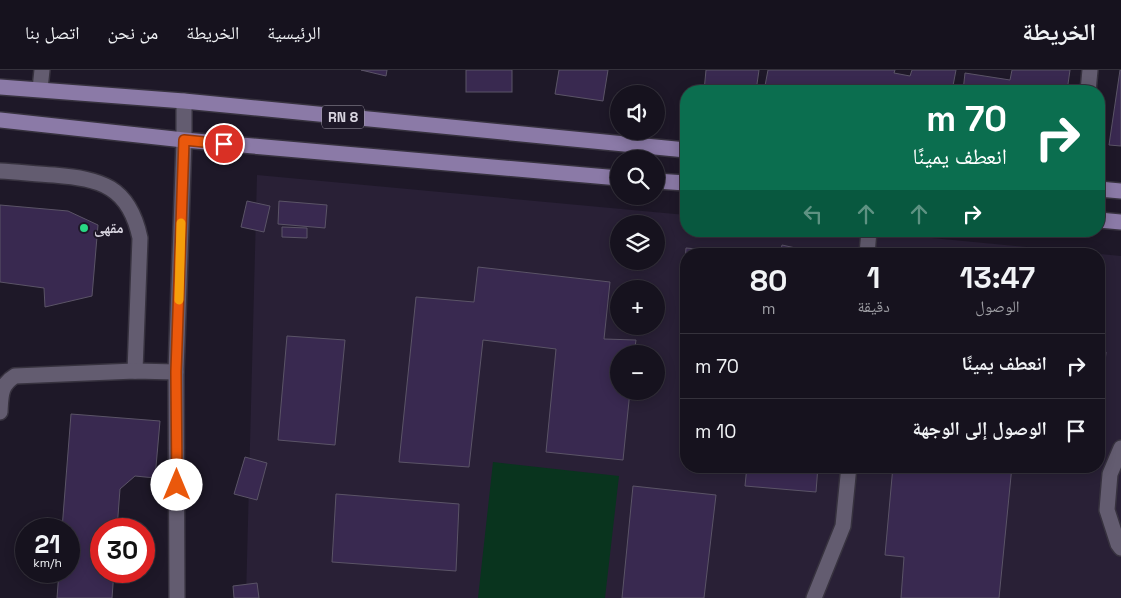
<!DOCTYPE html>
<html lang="ar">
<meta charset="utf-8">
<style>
body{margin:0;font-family:"Space Grotesk","Noto Naskh Arabic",sans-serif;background:#23202b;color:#f1f3f6;direction:rtl;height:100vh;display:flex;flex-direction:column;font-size:19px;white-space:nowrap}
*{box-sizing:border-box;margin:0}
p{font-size:16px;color:#9e9ea4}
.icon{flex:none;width:28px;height:28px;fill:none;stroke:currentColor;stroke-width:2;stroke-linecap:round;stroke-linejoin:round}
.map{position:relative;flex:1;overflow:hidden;direction:ltr}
.sheet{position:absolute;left:680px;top:178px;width:425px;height:225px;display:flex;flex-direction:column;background:#16121e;border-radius:20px;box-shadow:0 2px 12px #0003,0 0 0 1px #35323c;direction:rtl}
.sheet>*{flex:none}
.banner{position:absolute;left:680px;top:15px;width:425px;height:152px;border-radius:20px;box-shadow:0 2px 12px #0003,0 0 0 1px #35323c;direction:rtl;background:#0b6e4f;color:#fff;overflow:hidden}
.buttons{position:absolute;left:610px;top:15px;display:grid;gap:10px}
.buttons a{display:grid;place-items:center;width:55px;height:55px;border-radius:50%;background:#16121e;box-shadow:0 2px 12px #0003,0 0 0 1px #35323c;font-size:25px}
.speed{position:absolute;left:15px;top:448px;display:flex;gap:10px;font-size:25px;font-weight:700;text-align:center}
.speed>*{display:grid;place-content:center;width:65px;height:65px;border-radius:50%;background:#16121e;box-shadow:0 2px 12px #0003,0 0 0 1px #35323c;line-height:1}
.speed small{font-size:12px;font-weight:400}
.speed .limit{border:8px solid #d22;background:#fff;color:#111}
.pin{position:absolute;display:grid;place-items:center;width:42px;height:42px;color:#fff;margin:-21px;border:2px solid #fff;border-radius:50%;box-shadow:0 1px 5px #0007}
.me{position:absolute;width:55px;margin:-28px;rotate:0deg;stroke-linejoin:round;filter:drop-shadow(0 0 4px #0008)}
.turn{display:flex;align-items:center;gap:18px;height:105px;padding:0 15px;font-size:22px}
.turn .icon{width:65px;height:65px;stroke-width:2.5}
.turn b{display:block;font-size:35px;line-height:42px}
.lanes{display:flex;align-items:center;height:48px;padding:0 15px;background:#0003;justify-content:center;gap:25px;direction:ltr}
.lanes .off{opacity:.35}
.eta{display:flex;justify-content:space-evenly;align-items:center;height:85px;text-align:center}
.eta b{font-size:30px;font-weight:600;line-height:35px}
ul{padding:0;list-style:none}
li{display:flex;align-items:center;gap:15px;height:65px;padding:0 15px;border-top:1px solid #35323c}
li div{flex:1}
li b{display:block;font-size:19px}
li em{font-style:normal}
header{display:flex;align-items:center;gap:30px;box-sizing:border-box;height:70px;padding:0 25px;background:#16121e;border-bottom:1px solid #35323c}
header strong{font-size:24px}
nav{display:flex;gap:28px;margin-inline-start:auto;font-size:18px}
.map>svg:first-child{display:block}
</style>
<header>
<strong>الخريطة</strong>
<nav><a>الرئيسية</a><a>الخريطة</a><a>من نحن</a><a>اتصل بنا</a></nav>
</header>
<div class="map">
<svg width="1121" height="528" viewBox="0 0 1121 528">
<rect width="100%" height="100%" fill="#1e1828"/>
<path fill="#292036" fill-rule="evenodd" d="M257,105L686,145V161H859L1121,186V528H246ZM619,154H656V191H619ZM686,184H1099V396H686ZM619,219H656V256H619ZM619,284H656V321H619Z"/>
<path fill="#09341e" d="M493,392L619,406L605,528H478Z"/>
<g fill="#392950" stroke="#5b5467">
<path d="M361,0H387L386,6Z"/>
<rect x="466" y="0" width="46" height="22"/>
<path d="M559,0H608L603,31L555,24Z"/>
<path d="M706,0H759L756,21H704Z"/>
<path d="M768,0H895L894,3L910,6L912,0H956L952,21H764Z"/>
<path d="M1012,0H1070L1067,21H963L965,3L1010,10Z"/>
<path d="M1120,0H1121V76L1109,75Z"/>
<path d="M247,131L270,136L264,162L241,157Z"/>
<path d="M279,131L327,135L325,158L278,154Z"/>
<path d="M0,135L68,141L98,155L92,226L45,237L44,218L0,212Z"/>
<path d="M282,157L307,158V168L282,167Z"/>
<path d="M782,175L818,183V184H780Z"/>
<path d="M686,178L734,182V184H686V217L683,216Z"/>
<path d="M478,197L610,212L604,269L636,270L634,284H619V321H630L623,390L546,382L556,279L483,270L469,397L399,392L416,227L474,232Z"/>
<path d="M287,266L345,270L335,375L278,370Z"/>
<path d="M1099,282H1106L1099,352Z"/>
<path d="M71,344L160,351L155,408L135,406L120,419L117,459H101V501H114L112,528H57L59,501H69V459H62Z"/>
<path d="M245,387L267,393L257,430L234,424Z"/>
<path d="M747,396H818L816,422L745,416Z"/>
<path d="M893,396H1012L999,528H901L904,487L885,485Z"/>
<path d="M633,416L716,425L704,528H622Z"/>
<path d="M336,424L459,434L456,501L332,492Z"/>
<path d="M257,513L259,528H234L233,516Z"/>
</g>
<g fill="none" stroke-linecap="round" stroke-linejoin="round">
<defs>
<g id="minor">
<path d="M40,19L42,0"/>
<path d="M1088,21L1090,0"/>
<path d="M0,101C18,102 36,104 54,105C101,109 129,116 140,168L135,301"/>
<path d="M867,184L869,161"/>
<path d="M0,342C1,326 0,315 15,306L135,301L176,302"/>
<path d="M1121,378L1110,404L1107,440L1118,474L1121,478"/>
<path d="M177,528L176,302L184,70V31"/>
<path d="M814,528L843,456L849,396"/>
</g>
<g id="major">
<path d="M0,17L184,31L686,80"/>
<path d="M0,50L184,70L619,108"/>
<path d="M656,111L686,113"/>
<path d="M1099,119L1121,121"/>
<path d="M1099,150L1121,152"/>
</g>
</defs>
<use href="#minor" stroke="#37323f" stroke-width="18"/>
<use href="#major" stroke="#37323f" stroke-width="18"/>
<use href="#minor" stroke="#635c70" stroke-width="15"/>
<use href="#major" stroke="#8b7aa7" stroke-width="15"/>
</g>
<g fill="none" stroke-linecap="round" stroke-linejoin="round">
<defs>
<path id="route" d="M177,415L176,302L184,70L224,74"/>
</defs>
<use href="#route" stroke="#983908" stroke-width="12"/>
<use href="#route" stroke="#ea580c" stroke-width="9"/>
<path stroke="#f59e0b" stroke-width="9" d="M179,230L181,153"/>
</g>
<circle fill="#29d885" stroke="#1e1828" stroke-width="2" cx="84" cy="158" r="5"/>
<g text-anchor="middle" stroke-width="4" stroke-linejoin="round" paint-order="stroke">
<rect fill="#1e1828" stroke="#a19ca9" stroke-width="1" x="322" y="35.5" width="42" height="23" rx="4"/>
<g font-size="14" font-weight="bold" fill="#d9d5e0">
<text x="343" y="52">RN 8</text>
</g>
<g font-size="15" font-weight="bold" fill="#d9d5e0" stroke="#1e1828" text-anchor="start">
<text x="94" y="163">مقهى</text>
</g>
</g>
</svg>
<div class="buttons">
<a><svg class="icon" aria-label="sound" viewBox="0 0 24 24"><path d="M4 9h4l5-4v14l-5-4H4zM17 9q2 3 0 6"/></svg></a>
<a><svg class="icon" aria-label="search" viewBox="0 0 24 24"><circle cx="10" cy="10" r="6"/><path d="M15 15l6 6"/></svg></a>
<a><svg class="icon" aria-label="layers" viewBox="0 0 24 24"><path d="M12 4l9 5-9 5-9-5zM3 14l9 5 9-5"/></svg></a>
<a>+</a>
<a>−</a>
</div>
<div class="speed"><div>21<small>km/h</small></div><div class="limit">30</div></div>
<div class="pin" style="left:224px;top:74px;background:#d93025"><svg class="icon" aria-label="arrive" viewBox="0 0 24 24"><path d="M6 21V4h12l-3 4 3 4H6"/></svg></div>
<svg class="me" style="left:177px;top:415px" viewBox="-20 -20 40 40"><circle r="19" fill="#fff"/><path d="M0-13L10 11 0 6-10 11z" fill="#ea580c"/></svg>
<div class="banner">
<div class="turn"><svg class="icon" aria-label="right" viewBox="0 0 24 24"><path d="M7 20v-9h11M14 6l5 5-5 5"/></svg><div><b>70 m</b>انعطف يمينًا</div></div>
<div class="lanes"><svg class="icon off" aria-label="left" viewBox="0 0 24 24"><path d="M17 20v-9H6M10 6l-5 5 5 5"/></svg><svg class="icon off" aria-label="ahead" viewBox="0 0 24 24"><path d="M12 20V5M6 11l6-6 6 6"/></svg><svg class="icon off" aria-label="ahead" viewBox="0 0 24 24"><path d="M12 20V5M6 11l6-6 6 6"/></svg><svg class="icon" aria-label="right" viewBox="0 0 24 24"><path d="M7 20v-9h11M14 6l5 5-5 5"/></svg></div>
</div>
<section class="sheet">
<div class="eta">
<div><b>13:47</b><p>الوصول</p></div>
<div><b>1</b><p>دقيقة</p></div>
<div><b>80</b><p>m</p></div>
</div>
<ul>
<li><svg class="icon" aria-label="right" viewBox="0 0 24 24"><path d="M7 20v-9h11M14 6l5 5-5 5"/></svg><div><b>انعطف يمينًا</b></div><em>70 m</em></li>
<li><svg class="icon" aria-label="arrive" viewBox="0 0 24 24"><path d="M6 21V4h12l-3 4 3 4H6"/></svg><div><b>الوصول إلى الوجهة</b></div><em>10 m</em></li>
</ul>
</section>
</div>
